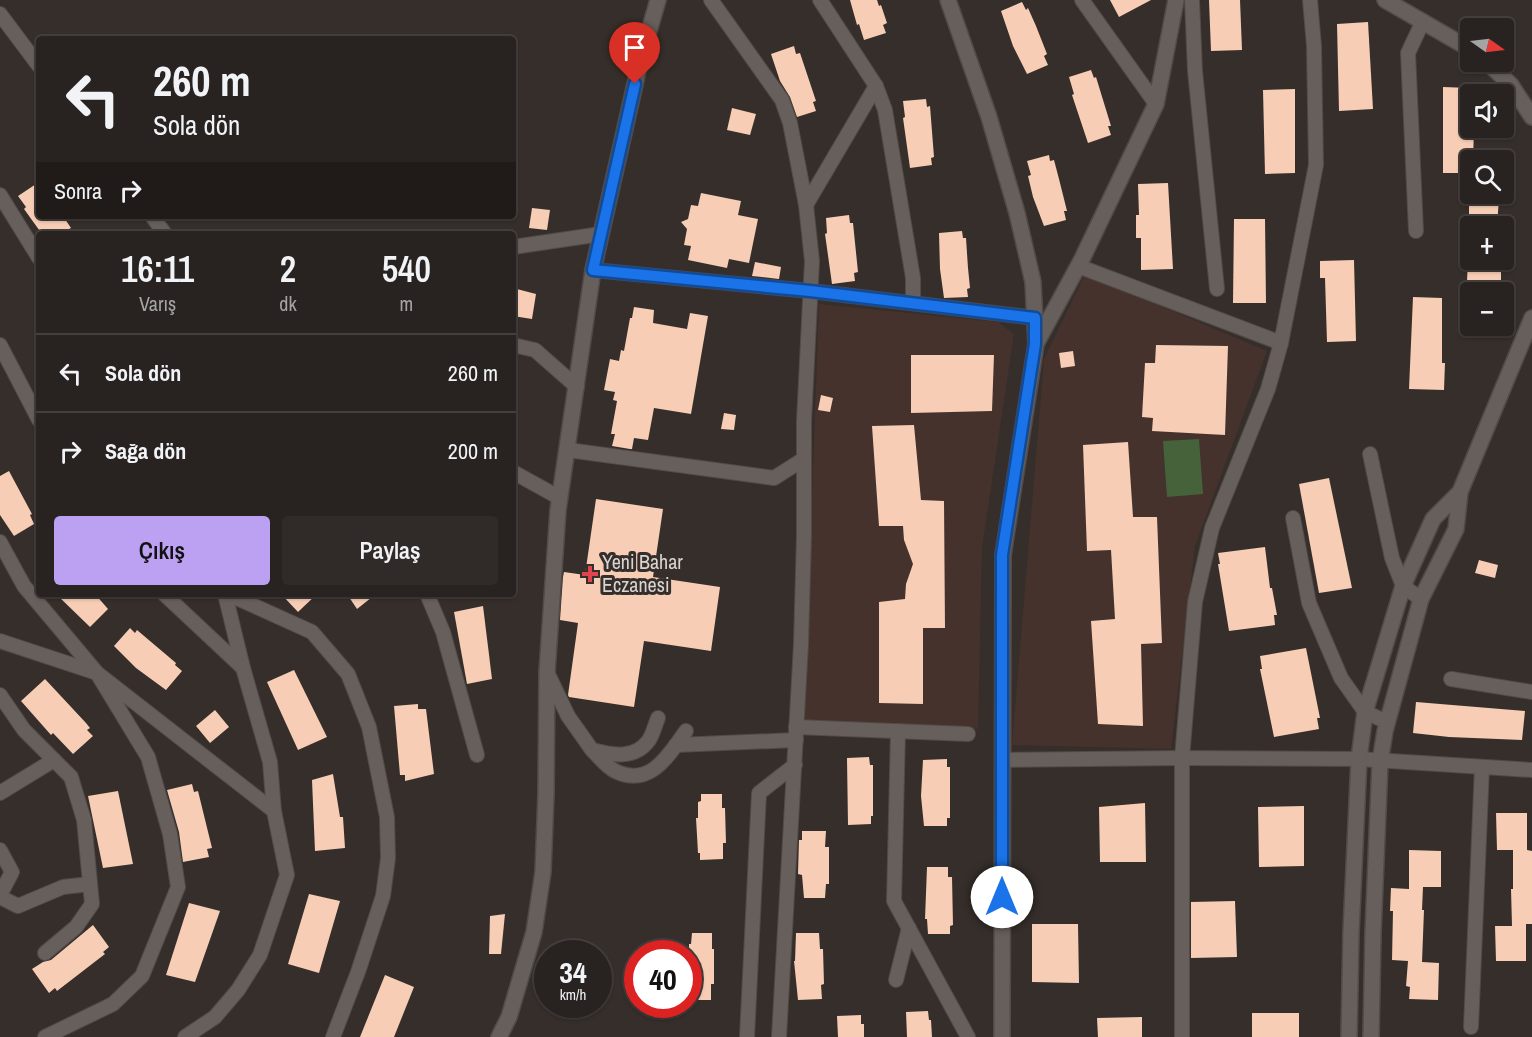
<!DOCTYPE html>
<html lang="tr">
<meta charset="utf-8">
<style>
body{margin:0;font-family:"Archivo Narrow",sans-serif;background:#302a29;color:#f1f3f6;height:100vh;display:flex;flex-direction:column;font-size:22px;white-space:nowrap}
*{box-sizing:border-box;margin:0}
p{font-size:20px;color:#a5a4a5}
.icon{flex:none;width:33px;height:33px;fill:none;stroke:currentColor;stroke-width:2;stroke-linecap:round;stroke-linejoin:round}
.map{position:relative;flex:1;overflow:hidden}
.sheet{position:absolute;left:36px;top:231px;width:480px;height:366px;display:flex;flex-direction:column;background:#282220;border-radius:6px;box-shadow:0 2px 4px #0004,0 0 0 2px #443f3e}
.sheet>*{flex:none}
.banner{position:absolute;left:36px;top:36px;width:480px;height:183px;border-radius:6px;box-shadow:0 2px 4px #0004,0 0 0 2px #443f3e;background:#282220;color:#f1f3f6;overflow:hidden}
.needle{width:39px;rotate:104deg}
.fabs{position:absolute;left:1460px;top:18px;display:grid;gap:12px}
.fabs a{display:grid;place-items:center;width:54px;height:54px;border-radius:6px;background:#282220;box-shadow:0 2px 4px #0004,0 0 0 2px #443f3e;font-size:30px}
.speed{position:absolute;left:534px;top:940px;display:flex;gap:12px;font-size:30px;font-weight:700;text-align:center}
.speed>*{display:grid;place-content:center;width:78px;height:78px;border-radius:50%;background:#282220;box-shadow:0 2px 4px #0004,0 0 0 2px #443f3e;line-height:1}
.speed small{font-size:15px;font-weight:400}
.speed .limit{border:9px solid #d22;background:#fff;color:#111}
.pin{position:absolute;display:grid;place-items:center;width:51px;height:51px;color:#fff;margin:-62px -26px;border-radius:50% 50% 50% 0;rotate:-45deg;box-shadow:0 0 6px #0007}
.pin .icon{rotate:45deg}
.me{position:absolute;width:66px;margin:-33px;rotate:0deg;stroke-linejoin:round;filter:drop-shadow(0 0 4px #0008)}
.turn{display:flex;align-items:center;gap:21px;height:126px;padding:0 18px;font-size:27px}
.turn .icon{width:78px;height:78px;stroke-width:2.5}
.turn b{display:block;font-size:42px;line-height:51px}
.then{display:flex;align-items:center;height:57px;padding:0 18px;background:#0003;gap:12px;font-size:22px}
.eta{display:flex;justify-content:space-evenly;align-items:center;height:102px;text-align:center}
.eta b{font-size:36px;font-weight:600;line-height:42px}
.primary-button{display:flex;gap:12px;margin-top:auto;padding:12px 18px}
.primary-button a{flex:1;height:69px;border-radius:6px;background:#bca0f2;color:#111;font-size:24px;font-weight:600;line-height:69px;text-align:center}
.primary-button a+a{background:#302a29;color:#f1f3f6}
ul{padding:0;list-style:none}
li{display:flex;align-items:center;gap:18px;height:78px;padding:0 18px;border-top:2px solid #443f3e}
li div{flex:1}
li b{display:block;font-size:22px}
li em{font-style:normal}
.map>svg:first-child{display:block}
</style>
<div class="map">
<svg width="1532" height="1037" viewBox="0 0 1532 1037">
<rect width="100%" height="100%" fill="#352e2a"/>
<g fill="#45322c">
<path d="M1085,274L1267,351L1195,546L1171,749L1012,745L1044,359Z"/>
<path d="M819,304L998,322L1014,334L982,548L978,729L804,720Z"/>
</g>
<path fill="#46623b" d="M1199,439L1203,494L1167,497L1163,441Z"/>
<g fill="#f7cdb5">
<path d="M850,0H877L879,6L881,5L887,23L883,25L886,33L864,40L859,24L857,25Z"/>
<path d="M1110,0H1151L1119,17Z"/>
<path d="M1209,0H1240L1242,50L1211,51Z"/>
<path d="M1022,2L1026,10L1028,8L1036,26L1047,54L1044,56L1048,65L1027,74L1013,46L1001,11Z"/>
<path d="M1368,22L1373,109L1339,111L1337,24Z"/>
<path d="M794,46L796,54L800,53L816,101L813,102L816,111L797,117L790,97L780,81L771,54Z"/>
<path d="M1091,70L1094,78L1096,77L1111,126H1108L1111,135L1088,143L1072,95L1074,94L1069,77Z"/>
<path d="M1443,87L1470,88V128H1474L1473,160H1470V173H1443Z"/>
<path d="M1295,89V173L1265,174L1263,90Z"/>
<path d="M926,99L927,107L930,106L934,157L931,158L932,165L910,168L903,118L905,117L903,101Z"/>
<path d="M732,108L756,114L750,135L727,130Z"/>
<path d="M1049,155L1050,161L1054,160L1059,179L1067,211H1064L1066,220L1044,226L1033,197L1028,176L1031,175L1027,161Z"/>
<path d="M39,182V216H63L71,228L69,229L73,234H42L24,209L26,207L18,196Z"/>
<path d="M1168,183L1173,269L1141,270V238H1136V215H1139L1138,184Z"/>
<path d="M701,193L741,201L738,215L758,219L749,263L729,259L727,268L688,260L691,246L684,245L687,229L681,222L688,219L691,205L698,206Z"/>
<path d="M1469,197L1499,198L1497,226H1469Z"/>
<path d="M532,208L550,210L547,230L529,228Z"/>
<path d="M849,215L850,223H853L858,272L854,273L855,281L832,284L825,234L827,233L826,218Z"/>
<path d="M1234,219H1265L1266,303H1233Z"/>
<path d="M962,231L963,238H966L968,268L970,288L967,289L968,297L944,298L940,269L939,233Z"/>
<path d="M1354,260L1356,341L1327,342L1325,278H1320V261Z"/>
<path d="M1468,260H1492V264H1501V282L1467,281Z"/>
<path d="M755,262L781,267L779,279L752,276Z"/>
<path d="M513,288L536,294L532,319L513,316Z"/>
<path d="M1413,297L1442,298V363H1445L1444,390L1409,389Z"/>
<path d="M634,307L654,310L653,323L687,329L690,313L708,316L691,414L654,408L648,440L634,438L632,449H630L612,446L615,434H611L617,401L613,400L615,392L604,390L610,359L619,361L621,350L624,351L630,318H632Z"/>
<path d="M1156,345L1228,346L1225,435L1152,431L1153,418L1142,417L1145,363H1155Z"/>
<path d="M1073,351L1075,366L1061,368L1059,353Z"/>
<path d="M911,355H994L992,411L911,413Z"/>
<path d="M821,395L833,398L830,412L818,410Z"/>
<path d="M724,413L736,415L734,430L721,429Z"/>
<path d="M914,425L921,500L944,501L945,628H923V704L879,703V602L905,599L906,584L913,564L904,540L903,526H879L872,426Z"/>
<path d="M1128,442L1133,517H1157L1162,643L1141,644L1143,726L1098,724L1091,621L1115,619L1111,550L1087,551L1083,445Z"/>
<path d="M9,471L32,514L30,515L34,524L14,536L0,515V476Z"/>
<path d="M1329,478L1352,588L1319,593L1299,484Z"/>
<path d="M596,499L663,509L653,577L720,587L711,651L644,641L634,707L569,697L568,695L578,623L560,620L563,577L564,572L585,575Z"/>
<path d="M1265,547L1270,588H1272L1277,615H1274L1275,625L1229,631L1218,564H1220L1218,553Z"/>
<path d="M1479,560L1498,565L1495,578L1475,573Z"/>
<path d="M56,594H95L108,609L90,627Z"/>
<path d="M281,594H317L298,612Z"/>
<path d="M347,594H376L357,609Z"/>
<path d="M483,606L492,679L467,684L454,612Z"/>
<path d="M130,628L135,633L137,630L176,663L175,665L182,671L166,690L136,668L114,646Z"/>
<path d="M1306,648L1320,718H1317L1319,729L1274,737L1260,669H1262L1260,656Z"/>
<path d="M294,670L327,737L298,750L267,682Z"/>
<path d="M45,679L86,723L90,728L87,730L93,736L73,754L53,733L51,735L21,701Z"/>
<path d="M1416,702L1525,711L1522,740L1449,737L1413,733Z"/>
<path d="M418,704V709H426L434,774L405,781V775H400L394,706Z"/>
<path d="M215,710L229,727L210,743L196,726Z"/>
<path d="M869,757L870,765H873V816H871V824L848,825L847,758Z"/>
<path d="M947,759V767H950V818H947V826H924L921,796L923,760Z"/>
<path d="M333,774L340,817H343L345,848L315,851L312,780Z"/>
<path d="M192,784L194,792L198,791L212,848L207,849L209,857L183,862L179,832L167,790Z"/>
<path d="M118,791L133,864L103,868L88,796Z"/>
<path d="M701,794H722V808H725L726,843H723V859L700,860V853H698L696,818H698V802L701,801Z"/>
<path d="M1145,803L1146,862H1100L1099,807Z"/>
<path d="M1304,806V866L1259,867L1258,807Z"/>
<path d="M1496,813H1527V850L1532,851V924H1526V961H1496L1495,926H1512L1511,889H1513V850H1497Z"/>
<path d="M802,831H826L825,847H829V884H826L825,898H804L802,875L798,874L799,840H802Z"/>
<path d="M1409,850L1441,851V887H1423L1422,910H1424L1422,962L1439,963L1438,1000L1409,999L1410,987L1406,986L1408,961L1392,960L1393,911H1390L1391,888L1409,889Z"/>
<path d="M927,867H948V877H952L953,925L950,926V934H928L927,919H925Z"/>
<path d="M309,894L340,901L319,973L288,964Z"/>
<path d="M1235,901L1237,957L1191,958V902Z"/>
<path d="M189,903L220,911L195,982L166,975Z"/>
<path d="M505,914L501,954H489L490,916Z"/>
<path d="M1032,924H1078L1079,983L1032,982Z"/>
<path d="M93,925L109,947L103,952L105,954L57,991L55,988L49,993L32,969L43,962L51,960Z"/>
<path d="M692,933H712V949H714V984H711V1000H689V944H691Z"/>
<path d="M796,933H819L820,949H823L824,984L821,985L822,999L798,1000L794,961H795Z"/>
<path d="M385,975L414,987L394,1037H360Z"/>
<path d="M928,1011L929,1020H931L932,1037H907L906,1012Z"/>
<rect x="1252" y="1013" width="47" height="24"/>
<path d="M861,1015V1024H864V1037H838L837,1016Z"/>
<path d="M1142,1017V1037H1098L1097,1018Z"/>
</g>
<g fill="none" stroke-linecap="round" stroke-linejoin="round">
<defs>
<g id="minor">
<path d="M711,0L782,100L790,123L806,205L812,261L804,421V536L801,644L779,1037"/>
<path d="M820,0L876,86L885,110L913,278V303"/>
<path d="M1082,0L1156,104"/>
<path d="M1192,0L1195,71L1217,289"/>
<path d="M0,14L39,66"/>
<path d="M0,195L39,258"/>
<path d="M806,205L876,86"/>
<path d="M152,216L165,234"/>
<path d="M1416,231L1408,53L1423,21"/>
<path d="M513,247L601,234"/>
<path d="M1078,266L1281,343"/>
<path d="M593,270L810,291L1036,318"/>
<path d="M0,345L39,420"/>
<path d="M513,345L535,350L577,387"/>
<path d="M568,450L774,478L804,459"/>
<path d="M1370,454L1392,558L1403,586L1421,599"/>
<path d="M513,472L560,498"/>
<path d="M1293,518L1309,603L1341,678L1365,712L1387,722"/>
<path d="M0,542L24,586L97,673L274,811"/>
<path d="M164,594L243,668"/>
<path d="M228,594L312,632L348,674L369,727L387,817L388,858L383,896L358,972L333,1037"/>
<path d="M427,594L443,632L477,755"/>
<path d="M0,641L97,673L148,757L170,834L178,887L142,976L113,1004L45,1037"/>
<path d="M547,672L568,716L592,750C612,755 635,760 649,740C653,734 655,725 658,718"/>
<path d="M1451,679L1532,692"/>
<path d="M0,695L24,730L71,777L84,820L92,904L76,927L45,953"/>
<path d="M796,727L968,734"/>
<path d="M898,731L894,901L968,1037"/>
<path d="M676,745L796,740"/>
<path d="M594,752C600,758 607,767 615,771C650,788 668,756 686,731"/>
<path d="M1003,760L1182,758L1359,759L1532,770"/>
<path d="M0,793L54,760"/>
<path d="M0,850L12,872L0,895"/>
<path d="M0,897L18,906L63,887L90,884"/>
<path d="M896,980L909,928"/>
<path d="M1471,1027L1482,767"/>
<path d="M185,1037L215,1017L238,990L260,955L287,875L274,811L270,762L243,668L225,594"/>
<path d="M747,1037L759,793L795,765"/>
<path d="M1182,1037V758L1195,602L1212,528L1268,389L1281,343L1316,165L1314,46L1310,0"/>
</g>
<g id="tertiary">
<path d="M948,0L989,117L1017,213L1033,282L1036,344L1003,555L1002,1037"/>
<path d="M1385,0L1470,49"/>
<path d="M1487,62L1511,85L1532,117"/>
<path d="M1037,342L1082,259L1156,104L1176,0"/>
<path d="M499,1037L509,1017L534,932L543,872L546,794L547,672L558,510L593,270L640,62L658,0"/>
<path d="M1349,1037L1351,932L1359,759L1365,712L1403,586L1433,519L1460,492"/>
<path d="M1371,1037L1373,933L1380,762L1385,731L1421,599L1456,529L1460,492L1532,318"/>
</g>
</defs>
<use href="#minor" stroke="#514b48" stroke-width="16"/>
<use href="#tertiary" stroke="#514b48" stroke-width="18"/>
<use href="#minor" stroke="#675f5b" stroke-width="14"/>
<use href="#tertiary" stroke="#675f5b" stroke-width="15"/>
</g>
<g fill="none" stroke-linecap="round" stroke-linejoin="round">
<defs>
<path id="route" d="M635,84L593,270L810,291L1035,318V344L1002,555V897"/>
</defs>
<use href="#route" stroke="#114b97" stroke-width="15"/>
<use href="#route" stroke="#1a73e8" stroke-width="10"/>
</g>
<path fill="#e0444e" stroke="#352e2a" stroke-width="2" d="M587 565h6v6h6v6h-6v6h-6v-6h-6v-6h6z"/>
<g text-anchor="middle" stroke-width="6" stroke-linejoin="round" paint-order="stroke">
<g font-size="20" fill="#d9d5d2" stroke="#352e2a" text-anchor="start">
<text x="602" y="569">Yeni Bahar<tspan x="602" dy="23">Eczanesi</tspan></text>
</g>
</g>
</svg>
<div class="fabs">
<a><svg class="needle" viewBox="-14 -14 28 28"><path d="M0-13l5 13h-10z" fill="#e53935"/><path d="M0 13l5-13h-10z" fill="#a5a4a5"/></svg></a>
<a><svg class="icon" aria-label="sound" viewBox="0 0 24 24"><path d="M4 9h4l5-4v14l-5-4H4zM17 9q2 3 0 6"/></svg></a>
<a><svg class="icon" aria-label="search" viewBox="0 0 24 24"><circle cx="10" cy="10" r="6"/><path d="M15 15l6 6"/></svg></a>
<a>+</a>
<a>−</a>
</div>
<div class="speed"><div>34<small>km/h</small></div><div class="limit">40</div></div>
<div class="pin" style="left:635px;top:84px;background:#d93025"><svg class="icon" aria-label="arrive" viewBox="0 0 24 24"><path d="M6 21V4h12l-3 4 3 4H6"/></svg></div>
<svg class="me" style="left:1002px;top:897px" viewBox="-20 -20 40 40"><circle r="19" fill="#fff"/><path d="M0-13L10 11 0 6-10 11z" fill="#1a73e8"/></svg>
<div class="banner">
<div class="turn"><svg class="icon" aria-label="left" viewBox="0 0 24 24"><path d="M17 20v-9H6M10 6l-5 5 5 5"/></svg><div><b>260 m</b>Sola dön</div></div>
<div class="then">Sonra<svg class="icon" aria-label="right" viewBox="0 0 24 24"><path d="M7 20v-9h11M14 6l5 5-5 5"/></svg></div>
</div>
<section class="sheet">
<div class="eta">
<div><b>16:11</b><p>Varış</p></div>
<div><b>2</b><p>dk</p></div>
<div><b>540</b><p>m</p></div>
</div>
<ul>
<li><svg class="icon" aria-label="left" viewBox="0 0 24 24"><path d="M17 20v-9H6M10 6l-5 5 5 5"/></svg><div><b>Sola dön</b></div><em>260 m</em></li>
<li><svg class="icon" aria-label="right" viewBox="0 0 24 24"><path d="M7 20v-9h11M14 6l5 5-5 5"/></svg><div><b>Sağa dön</b></div><em>200 m</em></li>
</ul>
<div class="primary-button"><a>Çıkış</a><a>Paylaş</a></div>
</section>
</div>
